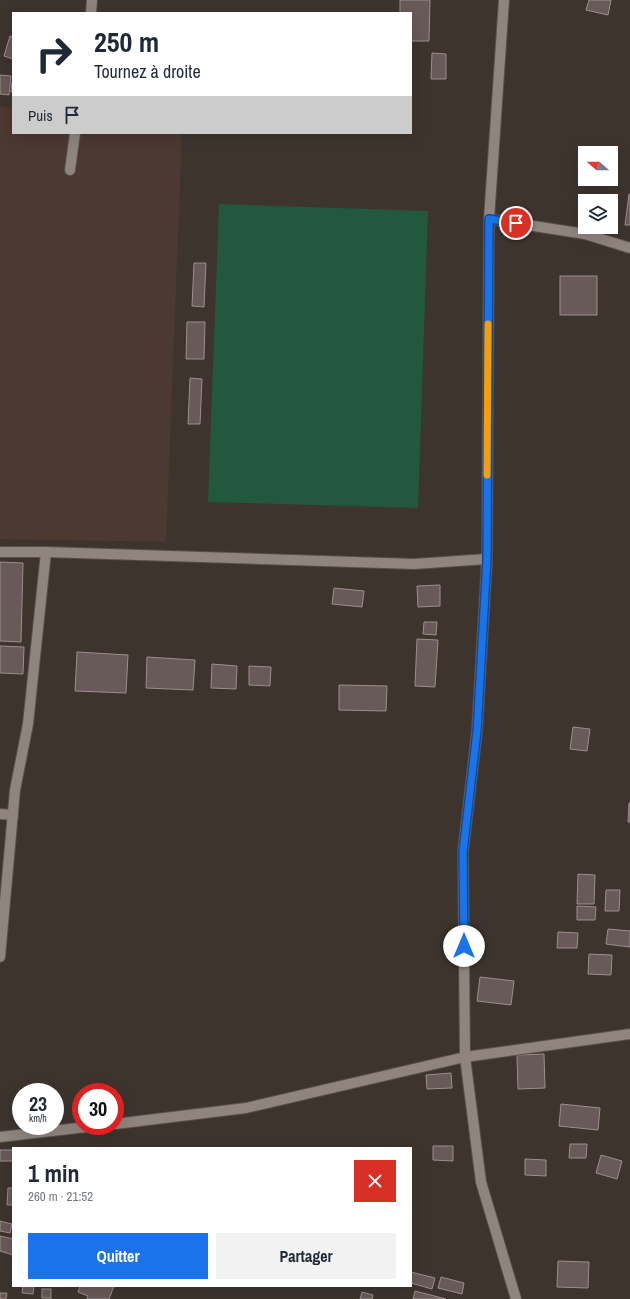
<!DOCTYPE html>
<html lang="fr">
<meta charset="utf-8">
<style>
body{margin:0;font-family:"Archivo Narrow",sans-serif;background:#f2f2f3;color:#1f2937;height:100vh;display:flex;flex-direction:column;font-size:15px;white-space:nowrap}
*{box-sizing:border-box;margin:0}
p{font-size:13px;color:#747a83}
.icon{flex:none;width:22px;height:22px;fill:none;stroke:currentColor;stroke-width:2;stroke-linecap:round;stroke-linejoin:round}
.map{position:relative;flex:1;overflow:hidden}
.sheet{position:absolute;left:12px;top:1147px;width:400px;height:140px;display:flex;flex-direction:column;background:#fff;border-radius:0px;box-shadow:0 4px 16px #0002}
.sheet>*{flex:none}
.top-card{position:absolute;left:12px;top:12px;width:400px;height:122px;border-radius:0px;box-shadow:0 4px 16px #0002;background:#fff;color:#1f2937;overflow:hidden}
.needle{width:26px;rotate:290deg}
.controls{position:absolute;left:578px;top:146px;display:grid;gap:8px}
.controls a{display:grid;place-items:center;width:40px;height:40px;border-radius:0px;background:#fff;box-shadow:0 4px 16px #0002;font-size:20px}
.speed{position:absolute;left:12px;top:1083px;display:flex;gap:8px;font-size:20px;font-weight:700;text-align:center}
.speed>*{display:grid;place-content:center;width:52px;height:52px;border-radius:50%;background:#fff;box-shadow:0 4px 16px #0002;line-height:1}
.speed small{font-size:10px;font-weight:400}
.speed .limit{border:6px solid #d22;background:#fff;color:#111}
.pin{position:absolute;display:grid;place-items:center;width:34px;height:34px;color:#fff;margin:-17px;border:2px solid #fff;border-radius:50%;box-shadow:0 1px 4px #0007}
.me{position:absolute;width:44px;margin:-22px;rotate:0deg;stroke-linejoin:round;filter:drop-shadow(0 0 3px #0008)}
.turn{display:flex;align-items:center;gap:14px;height:84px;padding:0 16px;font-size:18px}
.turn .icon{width:52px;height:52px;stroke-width:2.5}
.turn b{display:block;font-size:28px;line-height:34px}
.then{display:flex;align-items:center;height:38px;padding:0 16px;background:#0003;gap:8px;font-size:15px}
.round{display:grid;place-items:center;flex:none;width:42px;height:42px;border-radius:0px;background:#f2f2f3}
.overview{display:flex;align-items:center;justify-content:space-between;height:68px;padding:0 16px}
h1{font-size:24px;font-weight:700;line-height:30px}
.action{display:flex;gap:8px;margin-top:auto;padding:8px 16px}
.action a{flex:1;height:46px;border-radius:0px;background:#1a73e8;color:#fff;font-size:16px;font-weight:700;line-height:46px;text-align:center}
.action a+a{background:#f2f2f3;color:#1f2937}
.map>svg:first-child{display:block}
</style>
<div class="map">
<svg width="630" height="1299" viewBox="0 0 630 1299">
<rect width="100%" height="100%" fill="#3d342e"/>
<path fill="#4c3931" d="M0,106L13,108V133H182L166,542L0,539Z"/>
<path fill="#22583d" d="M219,204L428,211L418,508L208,502Z"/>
<g fill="#675a59" stroke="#9c8e8d">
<path d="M400,0H430L429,41H411V13H400Z"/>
<path d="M589,0H611L608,15L586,10Z"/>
<path d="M10,36L13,37V59L4,56Z"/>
<path d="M432,53L446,54V79H431Z"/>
<path d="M0,75L11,76L9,95L0,94Z"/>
<path d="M12,82H13V92H11Z"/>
<path d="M629,194H630V225H625Z"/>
<path d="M194,263H206L204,307L192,306Z"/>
<rect x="560" y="276" width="37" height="39"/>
<path d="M187,322H205L204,359H186Z"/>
<path d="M190,378L202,379L200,424H188Z"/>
<path d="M0,562L23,563L21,642L0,641Z"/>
<path d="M440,585V606L418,607L417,586Z"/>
<path d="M334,588L364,591L362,607L332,604Z"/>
<path d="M424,622H437L436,635L423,634Z"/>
<path d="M417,639L438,640L435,687L415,686Z"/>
<path d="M0,646L24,647L23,674L0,673Z"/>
<path d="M77,652L128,655L126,693L75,691Z"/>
<path d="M147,657L195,660L193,690L146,688Z"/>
<path d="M212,664L237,666L236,689L211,688Z"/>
<path d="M249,666L271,667L270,686L249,685Z"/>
<path d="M339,685L387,686L386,711L339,710Z"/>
<path d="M573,727L590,729L587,751L570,749Z"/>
<path d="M629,803H630V822H628Z"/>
<path d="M578,874L595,875L594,904H577Z"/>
<path d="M606,890H620L619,911H605Z"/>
<path d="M577,906L596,907L595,920H577Z"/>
<path d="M608,929L630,931V947L606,944Z"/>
<path d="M558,932L578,933L577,948H557Z"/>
<path d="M589,954L612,955L611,975L588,974Z"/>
<path d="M480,977L514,981L511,1005L477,1001Z"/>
<path d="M544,1054L545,1088L518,1089L517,1055Z"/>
<path d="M451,1073L452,1088L427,1089L426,1075Z"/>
<path d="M561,1104L600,1108L598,1130L559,1126Z"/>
<path d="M570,1144H587L586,1158H569Z"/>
<path d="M433,1146H453V1161L433,1160Z"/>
<rect x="0" y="1150" width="13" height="11"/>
<path d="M601,1155L622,1161L617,1179L596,1173Z"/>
<path d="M525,1159L546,1160V1176L525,1175Z"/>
<path d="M8,1188H13V1205H7Z"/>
<path d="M0,1221L12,1224L10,1233L0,1231Z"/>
<path d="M0,1236L13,1239V1255L0,1251Z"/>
<path d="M558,1261L589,1262L588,1288L557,1287Z"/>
<path d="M411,1272L435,1278L432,1289L411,1283Z"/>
<path d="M441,1277L464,1283L462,1294L438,1288Z"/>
<path d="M23,1286H34L33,1294L22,1293Z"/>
<path d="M80,1286H114L109,1299H87L88,1296L78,1292Z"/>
<rect x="42" y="1289" width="9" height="9"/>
<path d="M415,1291L446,1299H413Z"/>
<path d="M362,1292L373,1295L372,1299H360Z"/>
<path d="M0,1293H7L6,1299H0Z"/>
</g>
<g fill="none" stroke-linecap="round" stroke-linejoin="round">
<defs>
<g id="minor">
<path d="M504,0L489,219L487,559L477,731L463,852L465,1057L481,1182L516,1299"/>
<path d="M91,13L92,0"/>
<path d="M70,170L75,133"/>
<path d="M489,219L585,234L630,248"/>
<path d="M0,552H46L414,564L487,559"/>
<path d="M0,814L13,815"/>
<path d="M0,957L15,790L28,724L46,552"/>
<path d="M115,1124L246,1108L465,1057L630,1034"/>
<path d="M0,1137L95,1126"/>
</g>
</defs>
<use href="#minor" stroke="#58504b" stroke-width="12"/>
<use href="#minor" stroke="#90847e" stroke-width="10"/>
</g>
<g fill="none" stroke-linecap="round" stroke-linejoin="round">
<defs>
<path id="route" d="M464,946L463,852L477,731L487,559L489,219L516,223"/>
</defs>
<use href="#route" stroke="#114b97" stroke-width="10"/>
<use href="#route" stroke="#1a73e8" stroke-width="7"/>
<path stroke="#f59e0b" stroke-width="7" d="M487,475L488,324"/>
</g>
</svg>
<div class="controls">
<a><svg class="needle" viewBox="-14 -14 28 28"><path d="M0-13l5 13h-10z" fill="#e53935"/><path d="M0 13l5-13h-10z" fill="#747a83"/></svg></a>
<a><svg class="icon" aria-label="layers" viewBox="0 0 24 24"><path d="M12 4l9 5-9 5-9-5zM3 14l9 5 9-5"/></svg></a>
</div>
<div class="speed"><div>23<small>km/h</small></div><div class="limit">30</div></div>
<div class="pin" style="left:516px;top:223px;background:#d93025"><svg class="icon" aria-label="arrive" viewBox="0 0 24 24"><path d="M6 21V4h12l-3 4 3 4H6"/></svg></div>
<svg class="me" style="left:464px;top:946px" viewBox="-20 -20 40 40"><circle r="19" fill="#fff"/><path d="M0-13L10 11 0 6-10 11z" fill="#1a73e8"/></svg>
<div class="top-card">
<div class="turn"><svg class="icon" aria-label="right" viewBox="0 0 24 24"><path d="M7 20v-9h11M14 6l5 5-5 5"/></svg><div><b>250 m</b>Tournez à droite</div></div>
<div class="then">Puis<svg class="icon" aria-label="arrive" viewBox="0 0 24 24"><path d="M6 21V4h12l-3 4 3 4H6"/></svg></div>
</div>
<section class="sheet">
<div class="overview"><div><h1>1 min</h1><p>260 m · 21:52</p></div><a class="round" style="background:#d93025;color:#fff"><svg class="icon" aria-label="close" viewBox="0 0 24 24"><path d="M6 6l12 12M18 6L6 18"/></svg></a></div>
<div class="action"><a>Quitter</a><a>Partager</a></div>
</section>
</div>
